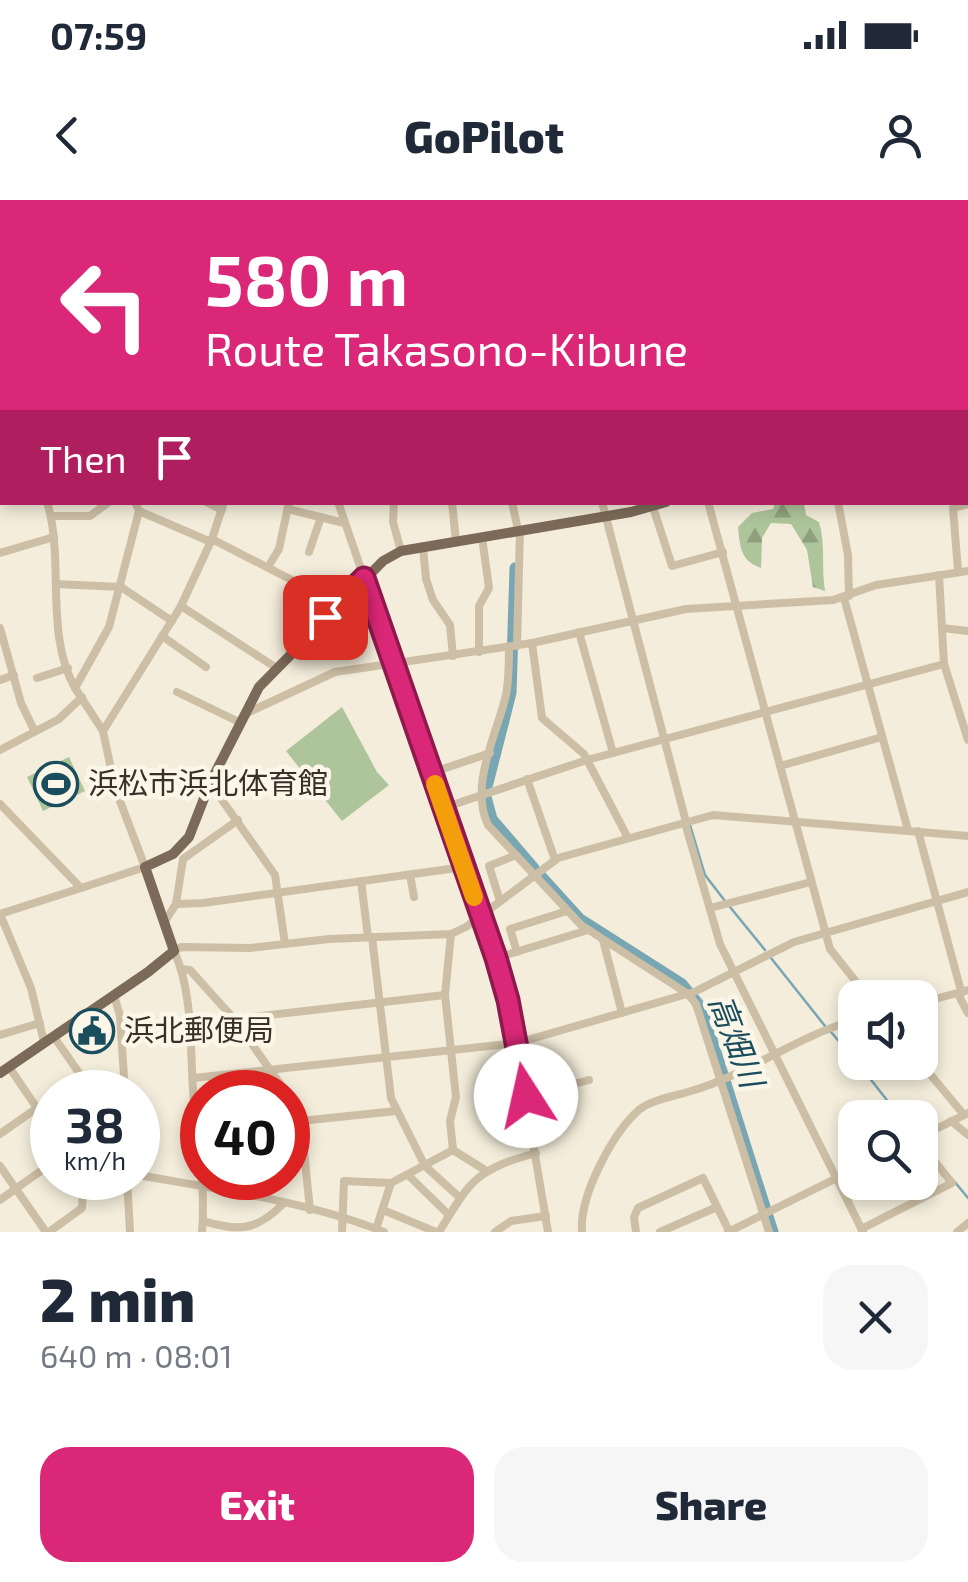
<!DOCTYPE html>
<meta charset="utf-8">
<style>
body{margin:0;font-family:"Exo 2","Noto Sans JP",sans-serif;background:#f6f6f7;color:#1f2937;height:100vh;display:flex;flex-direction:column;font-size:38px;white-space:nowrap}
*{box-sizing:border-box;margin:0}
p{font-size:32px;color:#747a83}
.icon{flex:none;width:55px;height:55px;fill:none;stroke:currentColor;stroke-width:2;stroke-linecap:round;stroke-linejoin:round}
.map{position:relative;height:1032px;overflow:hidden}
.side{display:flex;flex-direction:column;background:#fff;flex:1}
.side>*{flex:none}
.hud{position:absolute;left:0px;top:0px;width:970px;height:305px;box-shadow:0 5px 15px #0003;background:#db2777;color:#fff;overflow:hidden}
.fabs{position:absolute;left:838px;top:780px;display:grid;gap:20px}
.fabs a{display:grid;place-items:center;width:100px;height:100px;border-radius:20px;background:#fff;box-shadow:0 5px 15px #0003;font-size:50px}
.speed{position:absolute;left:30px;top:870px;display:flex;gap:20px;font-size:50px;font-weight:700;text-align:center}
.speed>*{display:grid;place-content:center;width:130px;height:130px;border-radius:50%;background:#fff;box-shadow:0 5px 15px #0003;line-height:1}
.speed small{font-size:25px;font-weight:400}
.speed .limit{border:15px solid #d22;background:#fff;color:#111}
.pin{position:absolute;display:grid;place-items:center;width:85px;height:85px;color:#fff;margin:-42px;border-radius:20px;box-shadow:0 5px 15px #0006}
.me{position:absolute;width:110px;margin:-55px;rotate:350deg;stroke-linejoin:round;filter:drop-shadow(0 0 8px #0008)}
.turn{display:flex;align-items:center;gap:35px;height:210px;padding:0 40px;font-size:45px}
.turn .icon{width:130px;height:130px;stroke-width:2.5}
.turn b{display:block;font-size:70px;line-height:85px}
.then{display:flex;align-items:center;height:95px;padding:0 40px;background:#0003;gap:20px;font-size:38px}
.round{display:grid;place-items:center;flex:none;width:105px;height:105px;border-radius:30px;background:#f6f6f7}
.overview{display:flex;align-items:center;justify-content:space-between;height:170px;padding:0 40px}
h1{font-size:60px;font-weight:800;line-height:75px}
.button{display:flex;gap:20px;margin-top:auto;padding:20px 40px}
.button a{flex:1;height:115px;border-radius:30px;background:#db2777;color:#fff;font-size:40px;font-weight:800;line-height:115px;text-align:center}
.button a+a{background:#f6f6f7;color:#1f2937}
.status{display:flex;justify-content:space-between;align-items:center;height:70px;padding:0 50px;background:#fff;direction:ltr}
.status svg{height:28px;fill:currentColor}
header{display:flex;justify-content:space-between;align-items:center;height:130px;padding:0 40px;background:#fff;font-size:45px;font-weight:800}
.map>svg:first-child{display:block}
</style>
<div class="status"><b>07:59</b><svg viewBox="0 0 49 12"><path d="M0 12V9h3v3zM5 12V6h3v6zM10 12V3h3v9zM15 12V0h3v12zM26 1h20v11H26zM47 4h2v5h-2z"/></svg></div>
<header><svg class="icon" aria-label="back" viewBox="0 0 24 24"><path d="M15 5l-7 7 7 7"/></svg>GoPilot<svg class="icon" aria-label="person" viewBox="0 0 24 24"><circle cx="12" cy="8" r="4"/><path d="M4 21q1-7 8-7t8 7"/></svg></header>
<div class="map">
<svg width="968" height="1032" viewBox="0 0 968 1032">
<defs>
<pattern id="forest-firs" width="22" height="20" patternUnits="userSpaceOnUse" patternTransform="scale(2.5)"><rect width="22" height="20" fill="#aec49a"/><path d="M5 1l3.5 6h-7zM16 11l3.5 6h-7z" fill="#8fa07e"/></pattern>
</defs>
<rect width="100%" height="100%" fill="#f4eddb"/>
<path fill="url(#forest-firs)" d="M775,303H804L806,315L819,322C826,346 821,367 825,391L813,387L807,350L791,324L771,323L762,338L761,368C740,361 740,346 738,327L752,313L773,309Z"/>
<g fill="#aec49a">
<path d="M342,507L377,572L389,585L342,621L286,551Z"/>
<path d="M69,557L85,591L43,611L27,577Z"/>
</g>
<g fill="none" stroke-linecap="round" stroke-linejoin="round">
<g stroke="#78a6b3" stroke-width="2.5">
<path d="M698,0L699,2"/>
<path d="M968,291V292"/>
<path d="M690,625L705,675L725,701"/>
<path d="M730,707L765,750"/>
<path d="M771,758L825,826"/>
<path d="M831,832L855,860"/>
<path d="M857,862L901,918"/>
<path d="M954,981L968,998"/>
</g>
<g stroke="#78a6b3" stroke-width="11">
<path d="M487,587L511,493L515,368"/>
<path d="M486,597L492,619L534,668"/>
<path d="M541,676L580,719L682,784L702,808L773,1032"/>
</g>
<g stroke="#cdbfa6" stroke-width="8">
<path d="M74,0V2"/>
<path d="M235,0L236,2"/>
<path d="M317,0V2"/>
<path d="M405,0V2"/>
<path d="M446,0L447,2"/>
<path d="M520,0L521,2"/>
<path d="M693,0L694,2"/>
<path d="M829,0L830,2"/>
<path d="M20,2V0"/>
<path d="M144,2V0"/>
<path d="M353,2V0"/>
<path d="M588,2L598,0"/>
<path d="M889,2L897,0"/>
<path d="M961,2L962,0"/>
<path d="M0,29L2,30"/>
<path d="M0,71H2"/>
<path d="M0,191L2,194"/>
<path d="M47,302C65,360 44,433 75,488"/>
<path d="M206,302L222,310"/>
<path d="M338,302L509,800L548,1032"/>
<path d="M394,302L393,322L401,351"/>
<path d="M452,302L456,342"/>
<path d="M512,302L518,330"/>
<path d="M602,302L686,622"/>
<path d="M708,302L830,749L869,798"/>
<path d="M838,302L848,355L849,396"/>
<path d="M653,307L672,366L723,352"/>
<path d="M288,309L344,323"/>
<path d="M139,311L211,342"/>
<path d="M51,316H90L109,302"/>
<path d="M212,339L317,393L305,437"/>
<path d="M423,348L426,379L433,400L450,425L453,456"/>
<path d="M309,352L321,317"/>
<path d="M0,353L54,337"/>
<path d="M268,367L279,349L289,302"/>
<path d="M958,371L953,308L968,304"/>
<path d="M939,375L944,464L968,540"/>
<path d="M56,384L121,387L172,421"/>
<path d="M844,398L908,630"/>
<path d="M181,406L275,467"/>
<path d="M0,428L21,503L34,530"/>
<path d="M942,428L968,431"/>
<path d="M579,432L613,553"/>
<path d="M162,436L206,467"/>
<path d="M532,443L542,518L584,554L628,638"/>
<path d="M517,446L520,330"/>
<path d="M509,447C509,463 509,479 506,495C497,534 469,585 488,625L581,725L688,794L696,804L769,1032"/>
<path d="M479,452V406L489,388L482,337"/>
<path d="M37,478L68,468"/>
<path d="M0,480L14,475"/>
<path d="M177,492L239,522"/>
<path d="M247,513L335,472L532,443L686,409L833,400L876,385L968,371"/>
<path d="M103,531L181,406L212,339L224,302"/>
<path d="M0,550L59,519L82,497"/>
<path d="M780,566L882,537"/>
<path d="M431,573L490,553"/>
<path d="M527,579L555,660"/>
<path d="M210,583L275,675L285,744"/>
<path d="M0,604L81,688L145,667L115,588L103,531L75,488L109,427L139,311L135,302"/>
<path d="M443,608L587,560L944,464"/>
<path d="M685,623L720,744L863,1032"/>
<path d="M918,631L961,791L960,798L968,813"/>
<path d="M410,675L414,697"/>
<path d="M361,681L368,737"/>
<path d="M500,701L489,666L516,655"/>
<path d="M176,704L203,703L464,667"/>
<path d="M710,708L811,682"/>
<path d="M0,714L31,788L44,842"/>
<path d="M0,714L81,688"/>
<path d="M165,721L176,704L183,659L238,620"/>
<path d="M372,737L391,898L425,966L459,997"/>
<path d="M603,740L622,813"/>
<path d="M517,752L510,729L567,711"/>
<path d="M496,758L588,730"/>
<path d="M182,769L190,770L234,819L286,892"/>
<path d="M114,795L120,816L125,892"/>
<path d="M920,803L968,790"/>
<path d="M234,819L445,795"/>
<path d="M0,835L40,823"/>
<path d="M54,837L89,887V892"/>
<path d="M920,862L964,915"/>
<path d="M9,867L52,930"/>
<path d="M193,878L517,843L694,792L794,742L968,692"/>
<path d="M288,895L301,921L310,1010"/>
<path d="M526,897L589,880"/>
<path d="M301,921L396,911"/>
<path d="M951,921L968,935"/>
<path d="M0,934L37,908"/>
<path d="M920,937L968,913"/>
<path d="M453,950L485,970"/>
<path d="M0,966L46,1032"/>
<path d="M138,975C216,989 311,1002 384,1032"/>
<path d="M409,976L449,1015"/>
<path d="M127,978L130,1032"/>
<path d="M0,1000L52,963"/>
<path d="M383,1010L436,1032"/>
<path d="M203,1021C238,1031 255,1032 283,1004"/>
<path d="M376,1029L391,983"/>
<path d="M861,1029L952,983L920,943"/>
<path d="M49,1032L82,1008L84,978"/>
<path d="M202,1032C206,985 197,937 193,890C190,846 193,792 174,751L181,747L250,748L329,739L451,734L466,727L558,658L713,615L968,636"/>
<path d="M342,1032L344,981L391,983L453,950L450,921L456,897L445,795L451,734"/>
<path d="M439,1032C471,980 475,970 536,953"/>
<path d="M495,1032L511,1021L546,1016"/>
<path d="M582,1032C579,996 613,932 640,909C653,899 676,896 691,891C749,874 797,836 855,820"/>
<path d="M636,1032L634,1017L638,1008L703,978L729,1031"/>
<path d="M660,1032L717,1007"/>
<path d="M728,1032L855,969"/>
<path d="M957,1032L968,1023"/>
</g>
<path stroke="#7c6a58" stroke-width="10" d="M0,873L148,772L174,751L145,667L173,654L189,637L210,583L259,487L383,361L401,351L631,312L666,302"/>
</g>
<g fill="none" stroke-linecap="round" stroke-linejoin="round">
<defs>
<path id="route" d="M325,417L364,378L496,758L508,800L526,896"/>
</defs>
<use href="#route" stroke="#8e194d" stroke-width="25"/>
<use href="#route" stroke="#db2777" stroke-width="18"/>
<path stroke="#f59e0b" stroke-width="18" d="M435,584L474,697"/>
</g>
<defs>
<symbol id="stadium-ring" viewBox="-11 -11 22 22"><circle r="9.5" fill="#fbf6e8" stroke="#1a4d5d" stroke-width="1.5"/><path d="M0-5a6.5 5 0 1 0 0 10a6.5 5 0 1 0 0-10ZM-3.5-1.8h7v3.6h-7Z" fill="#1a4d5d"/></symbol>
<symbol id="civic-ring" viewBox="-11 -11 22 22"><circle r="9.5" fill="#fbf6e8" stroke="#1a4d5d" stroke-width="1.5"/><path d="M-.6-6.5H3V-4.5H.6V-3L4-1V1h2V6H-6V1h2V-1L-.6-3ZM-1.2 2.5V6h2.4V2.5Z" fill="#1a4d5d"/></symbol>
</defs>
<g fill-rule="evenodd">
<use href="#stadium-ring" x="31" y="559" width="50" height="50"/>
<use href="#civic-ring" x="67" y="806" width="50" height="50"/>
</g>
<g text-anchor="middle" stroke-width="9" stroke-linejoin="round" paint-order="stroke">
<g font-size="30" fill="#383028" stroke="#fbf6e8" text-anchor="start">
<text x="88" y="594">浜松市浜北体育館</text>
<text x="124" y="841">浜北郵便局</text>
</g>
<g font-size="32" font-style="italic" fill="#1a4d5d" stroke="#fbf6e8">
<text transform="translate(736 841) rotate(69)" y="11">高畑川</text>
</g>
</g>
</svg>
<div class="fabs">
<a><svg class="icon" aria-label="sound" viewBox="0 0 24 24"><path d="M4 9h4l5-4v14l-5-4H4zM17 9q2 3 0 6"/></svg></a>
<a><svg class="icon" aria-label="search" viewBox="0 0 24 24"><circle cx="10" cy="10" r="6"/><path d="M15 15l6 6"/></svg></a>
</div>
<div class="speed"><div>38<small>km/h</small></div><div class="limit">40</div></div>
<div class="pin" style="left:325px;top:417px;background:#d93025"><svg class="icon" aria-label="arrive" viewBox="0 0 24 24"><path d="M6 21V4h12l-3 4 3 4H6"/></svg></div>
<svg class="me" style="left:526px;top:896px" viewBox="-20 -20 40 40"><circle r="19" fill="#fff"/><path d="M0-13L10 11 0 6-10 11z" fill="#db2777"/></svg>
<div class="hud">
<div class="turn"><svg class="icon" aria-label="left" viewBox="0 0 24 24"><path d="M17 20v-9H6M10 6l-5 5 5 5"/></svg><div><b>580 m</b>Route Takasono-Kibune</div></div>
<div class="then">Then<svg class="icon" aria-label="arrive" viewBox="0 0 24 24"><path d="M6 21V4h12l-3 4 3 4H6"/></svg></div>
</div>
</div>
<section class="side">
<div class="overview"><div><h1>2 min</h1><p>640 m · 08:01</p></div><a class="round"><svg class="icon" aria-label="close" viewBox="0 0 24 24"><path d="M6 6l12 12M18 6L6 18"/></svg></a></div>
<div class="button"><a>Exit</a><a>Share</a></div>
</section>
